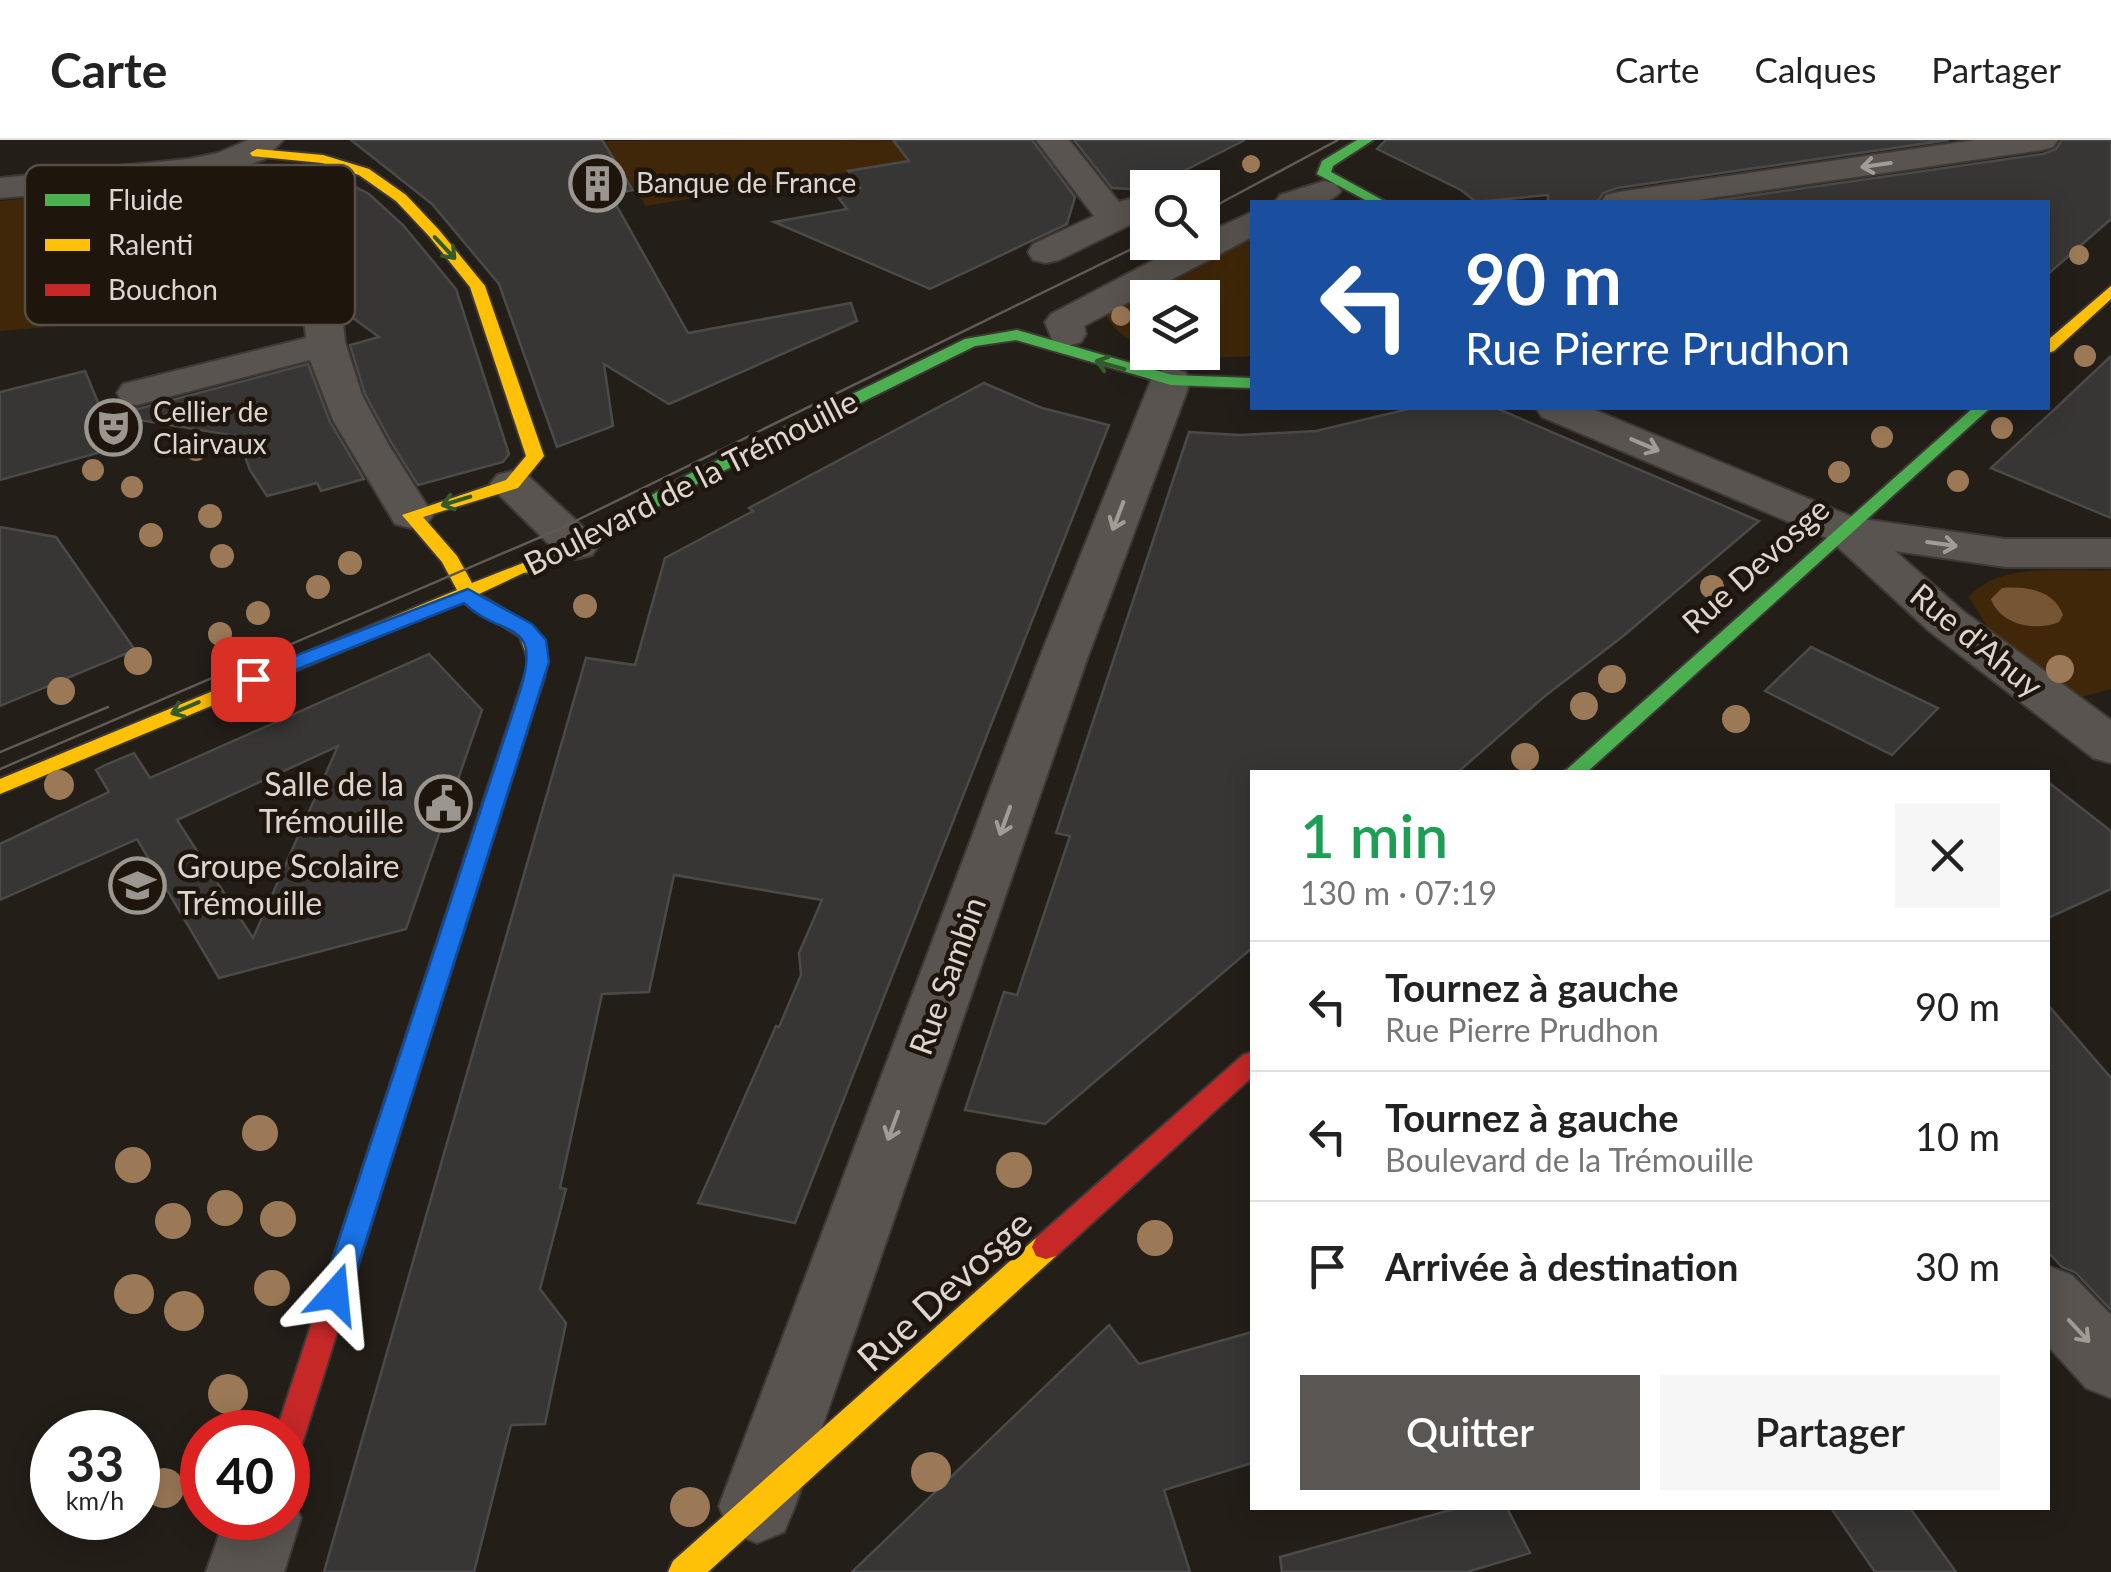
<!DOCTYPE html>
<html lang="fr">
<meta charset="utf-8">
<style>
body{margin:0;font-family:Lato,sans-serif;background:#f6f6f6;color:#222;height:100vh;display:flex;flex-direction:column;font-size:38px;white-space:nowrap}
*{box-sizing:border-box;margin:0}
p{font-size:32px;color:#767676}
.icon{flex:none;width:55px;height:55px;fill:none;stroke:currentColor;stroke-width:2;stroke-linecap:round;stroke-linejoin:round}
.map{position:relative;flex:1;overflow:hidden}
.drawer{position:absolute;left:1250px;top:630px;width:800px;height:740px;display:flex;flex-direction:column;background:#fff;border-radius:0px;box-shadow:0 5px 25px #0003}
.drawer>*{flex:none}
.top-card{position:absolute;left:1250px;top:60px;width:800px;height:210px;border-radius:0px;box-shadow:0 5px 25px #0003;background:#1a4fa0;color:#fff;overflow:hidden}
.controls{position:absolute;left:1130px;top:30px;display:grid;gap:20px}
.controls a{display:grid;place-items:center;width:90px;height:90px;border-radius:0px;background:#fff;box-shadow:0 5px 25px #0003;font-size:50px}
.speed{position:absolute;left:30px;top:1270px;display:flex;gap:20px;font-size:50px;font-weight:700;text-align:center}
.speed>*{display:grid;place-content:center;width:130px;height:130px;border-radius:50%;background:#fff;box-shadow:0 5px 25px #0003;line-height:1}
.speed small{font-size:25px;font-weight:400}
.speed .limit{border:15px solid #d22;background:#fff;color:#111}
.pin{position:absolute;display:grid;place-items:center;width:85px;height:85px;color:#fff;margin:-42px;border-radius:20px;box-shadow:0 5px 15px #0006}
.me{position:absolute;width:110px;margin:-55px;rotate:18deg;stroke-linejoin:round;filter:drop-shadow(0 0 8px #0008)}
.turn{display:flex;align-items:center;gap:35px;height:210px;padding:0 50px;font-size:45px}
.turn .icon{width:130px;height:130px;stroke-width:2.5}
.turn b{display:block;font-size:70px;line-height:85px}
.round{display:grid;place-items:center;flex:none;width:105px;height:105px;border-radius:0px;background:#f6f6f6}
.overview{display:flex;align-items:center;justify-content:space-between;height:170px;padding:0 50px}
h1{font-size:60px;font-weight:600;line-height:75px;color:#1e9e55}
.cta{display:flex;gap:20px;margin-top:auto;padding:20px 50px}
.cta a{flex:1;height:115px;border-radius:0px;background:#595654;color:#fff;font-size:40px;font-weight:600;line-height:115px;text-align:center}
.cta a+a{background:#f6f6f6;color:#222}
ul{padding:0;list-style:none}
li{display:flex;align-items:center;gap:30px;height:130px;padding:0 50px;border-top:2px solid #e0e0e0}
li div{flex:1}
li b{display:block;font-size:38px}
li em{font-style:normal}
header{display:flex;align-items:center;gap:60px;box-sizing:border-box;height:140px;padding:0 50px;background:#fff;border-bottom:2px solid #e0e0e0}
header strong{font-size:48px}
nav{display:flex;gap:55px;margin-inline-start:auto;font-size:35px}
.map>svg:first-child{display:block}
</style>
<header>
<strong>Carte</strong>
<nav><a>Carte</a><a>Calques</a><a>Partager</a></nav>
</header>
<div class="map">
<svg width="2111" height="1432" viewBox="0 0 2111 1432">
<rect width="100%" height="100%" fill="#241e19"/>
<g fill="#402709">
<path d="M936,0L898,6L908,22L646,66L603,1Z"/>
<path d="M223,38L303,165L0,191V61Z"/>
<path d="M1252,77V216L1214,218L1169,213L1202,212V158H1148L1147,207C1128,201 1115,192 1105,174Z"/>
<path d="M2111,430V549L2077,558L1988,488L1969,457C2001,420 2066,433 2111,430Z"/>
</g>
<path fill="#755532" d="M2002,448C2026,446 2054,450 2063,475L2059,482C2036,492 2000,485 1991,459Z"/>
<g fill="#373635" stroke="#4a4a49" stroke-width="2.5" fill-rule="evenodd">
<path d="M351,0H602L633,50L610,54L688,193L851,163L857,181L669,264L604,224L613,286L557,307L499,144L432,64Z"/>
<path d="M893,0H1032L1075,57L1067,84L930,149L774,82L847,69L835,53L860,48L848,31L909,21Z"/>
<path d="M1074,0H1245L1146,50L1112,48Z"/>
<path d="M1386,0H1949L1617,48L1603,53L1597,62H1548V55L1476,62L1461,50L1377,9Z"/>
<path d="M2062,0H2111V79L2048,134V62H1707L2043,14L2056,9Z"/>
<path d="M346,42L369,54L403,85L456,149L509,314L503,322L418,345L391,302L365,254L350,205L379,197L345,172L295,119L280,88L354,81L322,47Z"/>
<path d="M2111,216V378L1991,328L2056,268Z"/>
<path d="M308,224L330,282L364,339L321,351L317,343L267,356L250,330L237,296L103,274L116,308L0,340V252L85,231L102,272L125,266L138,269Z"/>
<path d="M984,243L1042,268L1109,285L795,1083L698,1063L776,886L779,887L801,835L799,813L822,760L674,735L649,852L602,854L560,1048L566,1049L540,1149L566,1183L545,1284L511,1285L474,1432H324L586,518L635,525L665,418L753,371L749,368Z"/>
<path d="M1413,268H1496L1759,381L1622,497L1545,556L1458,632H1252V808L1045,984L965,970L1004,852L1017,855L1070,696L1056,693L1189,292L1240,295L1316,291Z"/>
<path d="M0,387L56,397L135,510L0,566Z"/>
<path d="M1811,507L1938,568L1892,615L1765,551Z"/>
<path d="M429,514L482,570L406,789L219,838L137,699L0,760V704L109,652L96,630L103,626L134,613L150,638ZM338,606L253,798L177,680Z"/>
<path d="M2048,642L2111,691V749L2048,778Z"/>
<path d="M2048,865L2111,938V1170L2075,1132L2062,1127L2048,1112Z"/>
<path d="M1109,1185L1139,1224L1252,1192V1323L1164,1350L1190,1432H852Z"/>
<path d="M1458,1368H1507L1530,1413L1467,1432H1282L1280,1417Z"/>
<path d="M1831,1368H1910L1956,1432H1875Z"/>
</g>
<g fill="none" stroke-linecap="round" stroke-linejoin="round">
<defs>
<g id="street">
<path d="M248,0H283L265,19L245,26L292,121L342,174L345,202L362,255L388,304L433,375L427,384L411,388L395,384L333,280L310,220L137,265L123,262L117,253L123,244L306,198L304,176L258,126L216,33L145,45L0,58V38L188,19L218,13Z"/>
<path d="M1036,0H1069L1119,62L1148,53V76L1059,120L1046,123L1033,120L1028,112L1033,104L1094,76Z"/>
<path d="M1975,0H2058L2053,7L2042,10L1684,62H1601L1606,55L1618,52Z"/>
<path d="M1324,41L1336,44L1341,51C1328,69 1294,63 1275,62L1280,55Z"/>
<path d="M1252,72V97L1084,186L1086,194L1081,202L1067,206L1053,202L1045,182L1051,174L1188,102H1202V95Z"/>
<path d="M1171,228L1185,232L1191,240L1087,519L795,1366L784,1392L757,1403L730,1392L719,1366L1039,519L1151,240L1157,232Z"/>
<path d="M1536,268H1590L1855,378L2005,399H2111V427H2005L1895,411L1963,471L2111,580V623L2093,618L1929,491L1829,399L1542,277Z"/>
<path d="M512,331L527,335L592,395L599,405L592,415L576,419L560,415L497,353L490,344L497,335Z"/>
<path d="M2048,1126L2072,1135L2111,1175V1258L2086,1248L2048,1206Z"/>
<path d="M288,1350L301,1378L284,1432H206L225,1378H288Z"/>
</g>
<g id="fast">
<path d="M1357,0H1373L1333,26L1331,32L1386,62H1369L1317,34L1322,21Z"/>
<path d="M1017,190L1172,235L1252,238V248L1171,245L1016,200L975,206L691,347L610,395L530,433H516L514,429L598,387L679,339L965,199Z"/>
<path d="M1973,268H1990L1587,632H1564Z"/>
<path d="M528,549L538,556L388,1030L384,1038L375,1041L366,1038L362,1030L518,556Z"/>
</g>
<g id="slow">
<path d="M257,9L323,15L369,29L406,55L439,90L485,146L544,316L518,348L423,377L457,416L472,443L523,423L532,429L479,454C512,475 558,493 544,538C540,550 540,559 528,563L518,556L529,522L520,497L463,461L0,654V639L457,450L442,422L402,375L506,340L526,316L470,147L429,96L396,61L359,35L322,23L252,16L250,13Z"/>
<path d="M2111,146V159L2054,211L2048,213V200Z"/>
<path d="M1046,1095L1056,1098L1060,1107L1056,1116L708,1432H668L673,1421L1036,1098Z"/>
</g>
<g id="jam">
<path d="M1252,912V937L1056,1116L1046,1119L1036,1116L1032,1107L1036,1098L1243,915Z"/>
<path d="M375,1019L384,1022L388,1030L303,1301L299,1311L288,1315V1292H276L362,1030L366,1022Z"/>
</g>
</defs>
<use href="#street" stroke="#3e3936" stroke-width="4"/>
<use href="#fast" stroke="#3e3936" stroke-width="4"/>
<use href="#slow" stroke="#3e3936" stroke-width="4"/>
<use href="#jam" stroke="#3e3936" stroke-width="4"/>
<use href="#street" fill="#595450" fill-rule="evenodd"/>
<use href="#fast" fill="#4caf50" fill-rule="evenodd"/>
<use href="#slow" fill="#ffc107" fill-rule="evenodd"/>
<use href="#jam" fill="#c62828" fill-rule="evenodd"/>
<g stroke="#5e5a55" stroke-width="2.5">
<path d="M1202,73L1338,0"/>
<path d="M0,612L108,567"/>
<path d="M0,629L557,390L1148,101"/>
</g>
</g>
<g fill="#9b7957">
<circle cx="1251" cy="24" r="9"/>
<circle cx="2079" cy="115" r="10"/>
<circle cx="1121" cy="176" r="10"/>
<circle cx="2085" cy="216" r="11"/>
<circle cx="2002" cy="288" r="11"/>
<circle cx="1882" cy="297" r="11"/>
<circle cx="196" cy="310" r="11"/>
<circle cx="93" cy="330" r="11"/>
<circle cx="1839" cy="332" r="11"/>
<circle cx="1958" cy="341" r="11"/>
<circle cx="132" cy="347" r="11"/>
<circle cx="210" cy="376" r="12"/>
<circle cx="151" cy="395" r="12"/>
<circle cx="222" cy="416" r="12"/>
<circle cx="350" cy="423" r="12"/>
<circle cx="318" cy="447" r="12"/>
<circle cx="1712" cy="447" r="12"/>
<circle cx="585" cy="466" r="12"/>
<circle cx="258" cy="473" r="12"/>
<circle cx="220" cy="494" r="12"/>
<circle cx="138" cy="521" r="14"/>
<circle cx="2060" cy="529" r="14"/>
<circle cx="1612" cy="539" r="14"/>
<circle cx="61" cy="551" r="14"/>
<circle cx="1584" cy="566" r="14"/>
<circle cx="1736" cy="579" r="14"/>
<circle cx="1525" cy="617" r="14"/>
<circle cx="59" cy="645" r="15"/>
<circle cx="260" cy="993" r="18"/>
<circle cx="133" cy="1025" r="18"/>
<circle cx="1014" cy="1030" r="18"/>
<circle cx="225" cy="1068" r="18"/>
<circle cx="278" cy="1079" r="18"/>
<circle cx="173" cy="1081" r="18"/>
<circle cx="1155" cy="1098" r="18"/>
<circle cx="272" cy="1148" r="18"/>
<circle cx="134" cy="1154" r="20"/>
<circle cx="184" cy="1171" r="20"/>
<circle cx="228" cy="1254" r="20"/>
<circle cx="931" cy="1332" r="20"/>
<circle cx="164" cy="1348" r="20"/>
<circle cx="690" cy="1367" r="20"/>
</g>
<defs><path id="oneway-shaft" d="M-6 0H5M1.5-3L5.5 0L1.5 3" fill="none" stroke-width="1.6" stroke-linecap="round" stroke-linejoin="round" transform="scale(2.5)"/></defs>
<g stroke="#a29c96">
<use href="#oneway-shaft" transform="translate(1876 25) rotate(172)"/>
<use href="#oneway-shaft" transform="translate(1645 305) rotate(23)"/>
<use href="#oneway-shaft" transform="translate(1118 376) rotate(111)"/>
<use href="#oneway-shaft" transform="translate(1942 404) rotate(8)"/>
<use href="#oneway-shaft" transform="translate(1005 681) rotate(110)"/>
<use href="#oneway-shaft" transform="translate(893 986) rotate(110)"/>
<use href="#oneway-shaft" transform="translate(2079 1191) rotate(47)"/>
</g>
<g stroke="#335a2b">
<use href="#oneway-shaft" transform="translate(445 108) rotate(47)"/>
<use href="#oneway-shaft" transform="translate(1110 225) rotate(-164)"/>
<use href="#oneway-shaft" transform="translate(456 361) rotate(163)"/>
<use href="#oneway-shaft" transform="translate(185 568) rotate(157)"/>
</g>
<path fill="#1a73e8" stroke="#114b97" stroke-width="2.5" d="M468,449L532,484L546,500L549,522L349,1154L345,1163L335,1167L325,1163L321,1154L521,548C542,477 501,499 464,463L260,544H246L243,539L246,535Z"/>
<defs>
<symbol id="building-ring" viewBox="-11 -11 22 22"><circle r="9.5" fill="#1e150c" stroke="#9c9690" stroke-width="1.5"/><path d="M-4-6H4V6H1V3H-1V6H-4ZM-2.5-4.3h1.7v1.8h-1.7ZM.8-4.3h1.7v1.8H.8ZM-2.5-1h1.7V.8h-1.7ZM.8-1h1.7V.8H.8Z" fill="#9c9690"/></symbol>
<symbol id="theatre-ring" viewBox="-11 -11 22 22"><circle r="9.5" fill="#1e150c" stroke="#9c9690" stroke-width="1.5"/><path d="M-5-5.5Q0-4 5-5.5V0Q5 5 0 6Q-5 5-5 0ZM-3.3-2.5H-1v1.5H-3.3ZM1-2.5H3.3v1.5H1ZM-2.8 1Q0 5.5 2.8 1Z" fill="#9c9690"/></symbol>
<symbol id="civic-ring" viewBox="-11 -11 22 22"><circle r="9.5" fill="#1e150c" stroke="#9c9690" stroke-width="1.5"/><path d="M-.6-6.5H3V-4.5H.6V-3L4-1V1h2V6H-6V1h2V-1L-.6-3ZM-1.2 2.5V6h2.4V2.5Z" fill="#9c9690"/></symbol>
<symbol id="school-ring" viewBox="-11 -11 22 22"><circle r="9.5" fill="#1e150c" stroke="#9c9690" stroke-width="1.5"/><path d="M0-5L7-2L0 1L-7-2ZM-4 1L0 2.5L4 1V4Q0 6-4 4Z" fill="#9c9690"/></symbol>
</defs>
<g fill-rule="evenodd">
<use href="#building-ring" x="566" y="12" width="63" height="63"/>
<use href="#theatre-ring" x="82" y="256" width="63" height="63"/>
<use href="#civic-ring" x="412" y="632" width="63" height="63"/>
<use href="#school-ring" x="106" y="714" width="63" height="63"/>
</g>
<g text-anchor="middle" stroke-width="9" stroke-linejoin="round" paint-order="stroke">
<g font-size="28" fill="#ddd6d0" stroke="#1e150c" text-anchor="start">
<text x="636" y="53">Banque de France</text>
<text x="153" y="282">Cellier de<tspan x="153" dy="32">Clairvaux</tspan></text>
</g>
<g font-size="32" fill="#ddd6d0" stroke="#1e150c">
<text transform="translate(691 343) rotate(-27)" y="11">Boulevard de la Trémouille</text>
<text transform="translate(1756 426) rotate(-42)" y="11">Rue Devosge</text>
<text transform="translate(1976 501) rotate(39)" y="11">Rue d'Ahuy</text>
<text transform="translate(948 836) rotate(-70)" y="11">Rue Sambin</text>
</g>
<g font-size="32" fill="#ddd6d0" stroke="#1e150c" text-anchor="end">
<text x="404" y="656">Salle de la<tspan x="404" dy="37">Trémouille</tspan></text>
<text x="177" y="738" text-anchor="start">Groupe Scolaire<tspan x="177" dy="37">Trémouille</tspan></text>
</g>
<g font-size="38" fill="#ddd6d0" stroke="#1e150c">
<text transform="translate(945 1151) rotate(-42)" y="13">Rue Devosge</text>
</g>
</g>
<rect x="25" y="25" width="330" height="160" rx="15" fill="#1e150c" stroke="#574f47" stroke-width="2.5"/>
<rect x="45" y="54" width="45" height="12" fill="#4caf50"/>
<rect x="45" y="99" width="45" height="12" fill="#ffc107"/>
<rect x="45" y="144" width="45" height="12" fill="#c62828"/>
<g font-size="28" fill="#ddd6d0">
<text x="108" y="70">Fluide</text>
<text x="108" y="115">Ralenti</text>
<text x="108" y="160">Bouchon</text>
</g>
</svg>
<div class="controls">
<a><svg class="icon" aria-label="search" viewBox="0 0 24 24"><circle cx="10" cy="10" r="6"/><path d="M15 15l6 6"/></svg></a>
<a><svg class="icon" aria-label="layers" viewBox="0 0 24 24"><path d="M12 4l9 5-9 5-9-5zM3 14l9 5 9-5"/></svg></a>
</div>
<div class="speed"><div>33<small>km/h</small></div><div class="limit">40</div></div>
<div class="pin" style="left:253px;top:539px;background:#d93025"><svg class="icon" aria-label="arrive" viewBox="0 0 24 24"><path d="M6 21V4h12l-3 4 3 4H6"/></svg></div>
<svg class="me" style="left:335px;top:1154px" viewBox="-20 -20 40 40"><path d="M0-17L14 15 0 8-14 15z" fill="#1a73e8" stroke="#fff" stroke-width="4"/></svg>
<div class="top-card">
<div class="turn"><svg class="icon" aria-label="left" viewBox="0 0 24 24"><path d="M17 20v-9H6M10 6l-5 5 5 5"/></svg><div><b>90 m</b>Rue Pierre Prudhon</div></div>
</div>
<section class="drawer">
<div class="overview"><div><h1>1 min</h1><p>130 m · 07:19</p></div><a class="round"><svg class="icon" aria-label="close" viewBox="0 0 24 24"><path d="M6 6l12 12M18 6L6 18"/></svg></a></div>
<ul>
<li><svg class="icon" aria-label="left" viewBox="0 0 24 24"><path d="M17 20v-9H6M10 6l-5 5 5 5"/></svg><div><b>Tournez à gauche</b><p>Rue Pierre Prudhon</p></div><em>90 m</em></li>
<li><svg class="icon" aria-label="left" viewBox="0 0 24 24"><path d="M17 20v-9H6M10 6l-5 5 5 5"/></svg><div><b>Tournez à gauche</b><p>Boulevard de la Trémouille</p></div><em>10 m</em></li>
<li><svg class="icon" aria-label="arrive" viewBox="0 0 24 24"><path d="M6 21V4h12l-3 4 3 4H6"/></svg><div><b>Arrivée à destination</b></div><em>30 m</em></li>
</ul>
<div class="cta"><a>Quitter</a><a>Partager</a></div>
</section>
</div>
